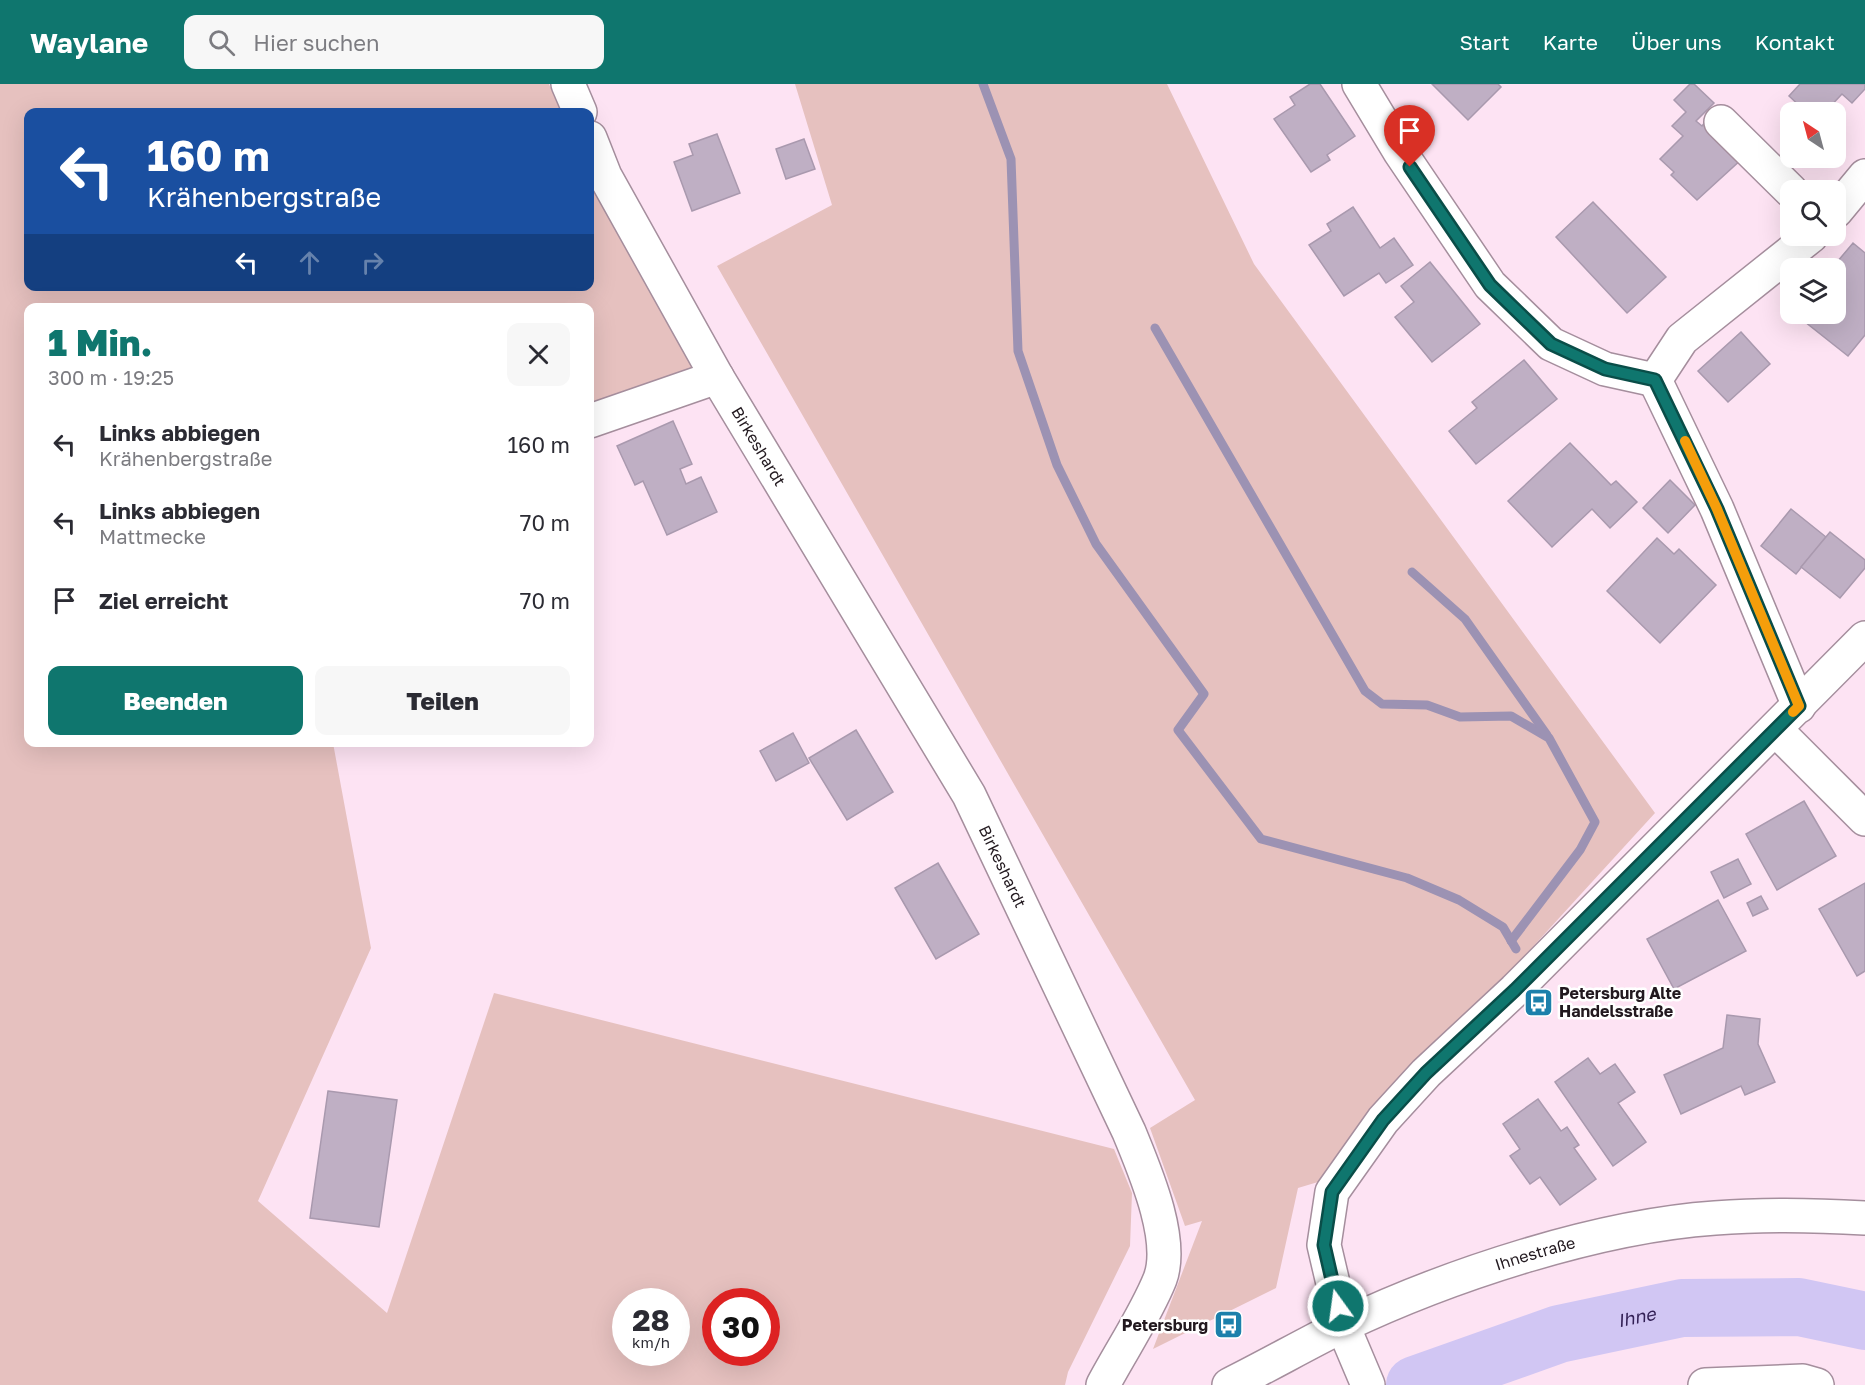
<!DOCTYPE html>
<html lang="de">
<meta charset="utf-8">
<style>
body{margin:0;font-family:"Golos Text",sans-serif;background:#f7f7f7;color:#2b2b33;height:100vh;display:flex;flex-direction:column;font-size:22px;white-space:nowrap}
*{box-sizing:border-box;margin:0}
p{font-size:20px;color:#7c7c81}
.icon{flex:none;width:33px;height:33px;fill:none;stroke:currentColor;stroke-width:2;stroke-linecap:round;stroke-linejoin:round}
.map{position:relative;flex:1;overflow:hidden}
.side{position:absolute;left:24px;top:219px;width:570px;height:444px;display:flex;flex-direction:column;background:#fff;border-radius:12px;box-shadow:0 6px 24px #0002}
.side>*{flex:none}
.guide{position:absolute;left:24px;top:24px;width:570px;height:183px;border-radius:12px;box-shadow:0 6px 24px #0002;background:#1a4fa0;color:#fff;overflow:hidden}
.needle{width:39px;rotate:324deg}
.fabs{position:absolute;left:1780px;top:18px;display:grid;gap:12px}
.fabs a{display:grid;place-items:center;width:66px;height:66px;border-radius:12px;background:#fff;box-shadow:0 6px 24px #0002;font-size:30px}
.speed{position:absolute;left:612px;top:1204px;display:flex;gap:12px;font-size:30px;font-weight:700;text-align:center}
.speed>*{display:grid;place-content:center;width:78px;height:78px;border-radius:50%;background:#fff;box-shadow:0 6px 24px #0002;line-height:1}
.speed small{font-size:15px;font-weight:400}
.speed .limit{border:9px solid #d22;background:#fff;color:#111}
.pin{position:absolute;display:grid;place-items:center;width:51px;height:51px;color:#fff;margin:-62px -26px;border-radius:50% 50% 50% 0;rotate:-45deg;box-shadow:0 0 6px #0007}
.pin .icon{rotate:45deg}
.me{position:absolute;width:66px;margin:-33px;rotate:346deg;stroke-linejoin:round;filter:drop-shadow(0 0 4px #0008)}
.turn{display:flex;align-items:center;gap:21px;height:126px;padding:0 24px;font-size:27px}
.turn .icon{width:78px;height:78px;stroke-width:2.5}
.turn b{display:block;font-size:42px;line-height:51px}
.lanes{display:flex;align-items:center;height:57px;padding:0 24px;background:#0003;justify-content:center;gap:30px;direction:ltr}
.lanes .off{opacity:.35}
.round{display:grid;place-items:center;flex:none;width:63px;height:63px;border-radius:12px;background:#f7f7f7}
.headline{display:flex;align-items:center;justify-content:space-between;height:102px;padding:0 24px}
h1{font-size:36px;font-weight:800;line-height:45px;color:#0f766e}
.action{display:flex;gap:12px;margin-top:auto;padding:12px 24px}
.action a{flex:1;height:69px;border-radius:12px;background:#0f766e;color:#fff;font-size:24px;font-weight:800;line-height:69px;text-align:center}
.action a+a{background:#f7f7f7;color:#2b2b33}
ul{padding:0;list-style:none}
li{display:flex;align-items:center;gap:18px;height:78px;padding:0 24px}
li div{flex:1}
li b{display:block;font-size:22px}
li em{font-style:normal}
header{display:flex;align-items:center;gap:36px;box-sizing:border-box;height:84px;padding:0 30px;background:#0f766e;color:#fff}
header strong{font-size:28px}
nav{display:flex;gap:33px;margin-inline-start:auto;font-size:21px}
.search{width:420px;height:54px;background:#f7f7f7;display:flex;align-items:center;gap:15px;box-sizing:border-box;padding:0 21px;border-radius:12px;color:#7c7c81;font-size:22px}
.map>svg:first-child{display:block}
</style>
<header>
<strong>Waylane</strong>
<div class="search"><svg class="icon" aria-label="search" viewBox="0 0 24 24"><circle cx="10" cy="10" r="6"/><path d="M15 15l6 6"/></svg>Hier suchen</div>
<nav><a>Start</a><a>Karte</a><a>Über uns</a><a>Kontakt</a></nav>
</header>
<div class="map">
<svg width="1865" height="1301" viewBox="0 0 1865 1301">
<rect width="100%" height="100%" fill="#fde3f3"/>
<g fill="#e6c1bf" fill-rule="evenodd">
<path d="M0,0H549L561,28H28V202H590V94L696,285L590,324V224H28V658L333,659L371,864L258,1117L387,1229L494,909L1114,1065L1132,1109L1130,1162L1068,1288L1065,1301H0ZM626,1218H676V1269H626ZM716,1218H766V1269H716Z"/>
<path d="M795,0H1167L1254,180L1655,729L1318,1098L1298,1104L1276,1204L1153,1265L1202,1137L1185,1142L1150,1044L1195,1016L717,182L832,121Z"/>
</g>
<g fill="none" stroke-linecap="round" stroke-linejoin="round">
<g stroke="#9c92b3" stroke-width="9">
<path d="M983,0L1011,75L1018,267L1057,381L1096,460L1204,610L1178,646L1261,755L1407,794L1459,816L1503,843L1516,865"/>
<path d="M1155,244L1365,607L1382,620L1427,621L1460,633L1511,632L1549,654L1595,738L1580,766L1511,857"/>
<path d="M1412,488L1465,535L1547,651"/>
</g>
<path stroke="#d1c6f3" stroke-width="58" id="s1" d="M1415,1301L1559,1250L1682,1224L1799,1223L1865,1237"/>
</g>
<g fill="#bfafc4" stroke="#a999ae" stroke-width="1.5">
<path d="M1310,0H1320L1355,52L1327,71L1330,76L1311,88L1274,35L1295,21L1290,13Z"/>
<path d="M1432,0H1498L1501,3L1468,36Z"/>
<path d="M1690,0H1694L1714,19L1696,37L1702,42L1706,37L1705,41L1744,73L1697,116L1671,91L1674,88L1660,75L1683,52L1672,42L1686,28L1674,16Z"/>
<path d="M1800,0H1865V5L1852,19L1842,10L1825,28H1800L1803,25L1789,12Z"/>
<path d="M717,50L740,109L692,127L674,78L693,71L689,60Z"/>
<path d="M804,55L815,85L786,95L776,65Z"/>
<path d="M1593,118L1666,193L1627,229L1556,153Z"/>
<path d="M1353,123L1380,164L1394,154L1413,181L1386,199L1379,189L1344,212L1309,161L1331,147L1327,140Z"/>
<path d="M1853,159L1865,169V251L1848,272L1795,230H1836V184H1832Z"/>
<path d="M1430,178L1480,240L1432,278L1395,233L1414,218L1401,202Z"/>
<path d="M1741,248L1770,280L1728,318L1698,287Z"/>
<path d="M1524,276L1557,315L1476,380L1449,347L1477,324L1472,318Z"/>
<path d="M673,337L692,380L680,385L686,400L701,393L717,428L667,451L643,397L635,401L617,362Z"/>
<path d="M1570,359L1611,401L1616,397L1637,418L1610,444L1592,425L1552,463L1508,417Z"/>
<path d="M1670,396L1695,421L1668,449L1643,424Z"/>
<path d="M1791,425L1826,453L1796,490L1761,462Z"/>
<path d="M1830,448L1865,476V484L1840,514L1801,483Z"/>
<path d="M1657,454L1674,470L1679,465L1716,501L1660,559L1607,507Z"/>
<path d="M856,646L893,708L847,736L809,674Z"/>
<path d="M793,649L809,679L776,697L760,667Z"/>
<path d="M1804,717L1836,772L1777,806L1746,750Z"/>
<path d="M1738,775L1751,800L1724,814L1711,788Z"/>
<path d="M938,779L979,850L936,875L895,804Z"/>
<path d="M1865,799V887L1857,892L1819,825Z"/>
<path d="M1761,812L1768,825L1753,832L1747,819Z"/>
<path d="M1718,816L1746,867L1674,905L1647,855Z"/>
<path d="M1727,931L1760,935L1758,960L1775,998L1745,1011L1741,1002L1681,1030L1664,991L1723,964Z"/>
<path d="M1588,974L1600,990L1615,980L1635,1008L1618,1019L1646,1058L1613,1082L1555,998Z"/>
<path d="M328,1007L397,1016L379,1143L310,1134Z"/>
<path d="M1538,1015L1561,1047L1567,1043L1579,1061L1574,1064L1596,1095L1560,1121L1540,1093L1530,1100L1510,1072L1520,1065L1503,1040Z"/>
</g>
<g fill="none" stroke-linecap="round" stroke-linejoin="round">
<defs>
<g id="minor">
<path d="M568,0L580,28"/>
<path d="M1359,0L1400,68L1490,201L1551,260L1605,285L1655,296"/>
<path d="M1721,38L1791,107"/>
<path id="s2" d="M590,54L605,92L717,293L969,711L1129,1048C1144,1085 1175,1155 1160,1195C1146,1230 1121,1267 1103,1301"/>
<path d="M1836,127L1865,92"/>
<path d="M590,337L717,293"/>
<path d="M1799,622L1717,425L1655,296L1682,255L1811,152"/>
<path d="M1776,646L1865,735"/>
<path d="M1368,1301L1343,1242L1324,1161L1332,1108L1383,1036L1426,989L1515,906L1865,554"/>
<path d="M1705,1301L1803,1297L1817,1301"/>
</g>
<g id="major">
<path id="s3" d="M1229,1301C1267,1282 1304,1261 1342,1242C1449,1191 1598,1142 1715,1134C1766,1130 1815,1131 1865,1134"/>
</g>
</defs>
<use href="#minor" stroke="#a58e9d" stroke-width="36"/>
<use href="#major" stroke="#a58e9d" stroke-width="36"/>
<use href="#minor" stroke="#fff" stroke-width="33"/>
<use href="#major" stroke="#fff" stroke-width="33"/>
</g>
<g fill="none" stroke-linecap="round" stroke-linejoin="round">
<defs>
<path id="route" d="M1338,1222L1324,1161L1332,1108L1383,1036L1426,989L1515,906L1799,622L1717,425L1655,296L1605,285L1551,260L1490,201L1410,83"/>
</defs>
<use href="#route" stroke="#0a4d48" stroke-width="15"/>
<use href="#route" stroke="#0f766e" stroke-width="10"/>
<path stroke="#f59e0b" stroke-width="10" d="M1685,357L1717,425L1799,622L1793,628"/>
</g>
<defs>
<symbol id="bus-square" viewBox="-11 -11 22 22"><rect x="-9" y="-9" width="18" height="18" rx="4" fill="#1c80ab" stroke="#fff"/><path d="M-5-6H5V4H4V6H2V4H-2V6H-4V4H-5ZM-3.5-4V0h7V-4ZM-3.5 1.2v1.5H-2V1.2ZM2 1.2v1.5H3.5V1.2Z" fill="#fff"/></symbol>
</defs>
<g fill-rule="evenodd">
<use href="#bus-square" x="1522" y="902" width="33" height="33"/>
<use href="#bus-square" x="1212" y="1224" width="33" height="33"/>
</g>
<g text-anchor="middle" stroke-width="5" stroke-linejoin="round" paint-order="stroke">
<g font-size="16" fill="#22191f" stroke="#fff">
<text dy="6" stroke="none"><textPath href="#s2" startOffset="352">Birkeshardt</textPath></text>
<text dy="6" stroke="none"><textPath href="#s2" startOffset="838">Birkeshardt</textPath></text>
<text dy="6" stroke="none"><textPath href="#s3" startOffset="334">Ihnestraße</textPath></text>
</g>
<g font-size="16" font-weight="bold" fill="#22191f" stroke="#fff" text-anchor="start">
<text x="1559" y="915">Petersburg Alte<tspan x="1559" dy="18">Handelsstraße</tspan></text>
<text x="1208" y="1247" text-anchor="end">Petersburg</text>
</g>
<g font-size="18" font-style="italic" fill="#332055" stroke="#fff">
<text dy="6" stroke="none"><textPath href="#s1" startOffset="232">Ihne</textPath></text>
</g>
</g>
</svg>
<div class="fabs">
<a><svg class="needle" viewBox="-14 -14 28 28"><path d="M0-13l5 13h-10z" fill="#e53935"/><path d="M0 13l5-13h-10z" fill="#7c7c81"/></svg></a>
<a><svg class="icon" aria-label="search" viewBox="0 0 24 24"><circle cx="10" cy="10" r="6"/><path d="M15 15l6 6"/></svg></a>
<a><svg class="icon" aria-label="layers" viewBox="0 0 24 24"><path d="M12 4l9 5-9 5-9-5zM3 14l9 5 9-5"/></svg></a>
</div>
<div class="speed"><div>28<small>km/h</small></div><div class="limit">30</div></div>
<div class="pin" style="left:1410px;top:83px;background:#d93025"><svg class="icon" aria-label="arrive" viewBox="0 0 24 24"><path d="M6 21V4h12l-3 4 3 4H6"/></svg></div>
<svg class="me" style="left:1338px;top:1222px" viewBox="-20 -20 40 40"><circle r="17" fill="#0f766e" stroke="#fff" stroke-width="3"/><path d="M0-11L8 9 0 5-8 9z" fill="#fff"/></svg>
<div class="guide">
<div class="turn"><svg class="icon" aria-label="left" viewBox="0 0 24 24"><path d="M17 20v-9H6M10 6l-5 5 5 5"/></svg><div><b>160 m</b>Krähenbergstraße</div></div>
<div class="lanes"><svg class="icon" aria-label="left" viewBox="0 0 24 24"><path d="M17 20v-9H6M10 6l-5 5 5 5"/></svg><svg class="icon off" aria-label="ahead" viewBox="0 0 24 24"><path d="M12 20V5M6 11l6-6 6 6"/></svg><svg class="icon off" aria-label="right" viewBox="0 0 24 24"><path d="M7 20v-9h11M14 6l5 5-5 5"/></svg></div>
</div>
<section class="side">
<div class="headline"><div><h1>1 Min.</h1><p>300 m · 19:25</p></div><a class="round"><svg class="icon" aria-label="close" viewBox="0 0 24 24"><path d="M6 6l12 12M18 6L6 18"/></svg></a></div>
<ul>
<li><svg class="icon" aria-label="left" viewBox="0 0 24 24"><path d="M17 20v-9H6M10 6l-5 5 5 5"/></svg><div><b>Links abbiegen</b><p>Krähenbergstraße</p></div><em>160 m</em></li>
<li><svg class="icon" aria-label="left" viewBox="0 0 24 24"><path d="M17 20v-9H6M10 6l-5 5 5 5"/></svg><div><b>Links abbiegen</b><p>Mattmecke</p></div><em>70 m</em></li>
<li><svg class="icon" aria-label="arrive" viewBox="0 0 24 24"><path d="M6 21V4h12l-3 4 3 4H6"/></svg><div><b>Ziel erreicht</b></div><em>70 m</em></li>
</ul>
<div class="action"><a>Beenden</a><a>Teilen</a></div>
</section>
</div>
